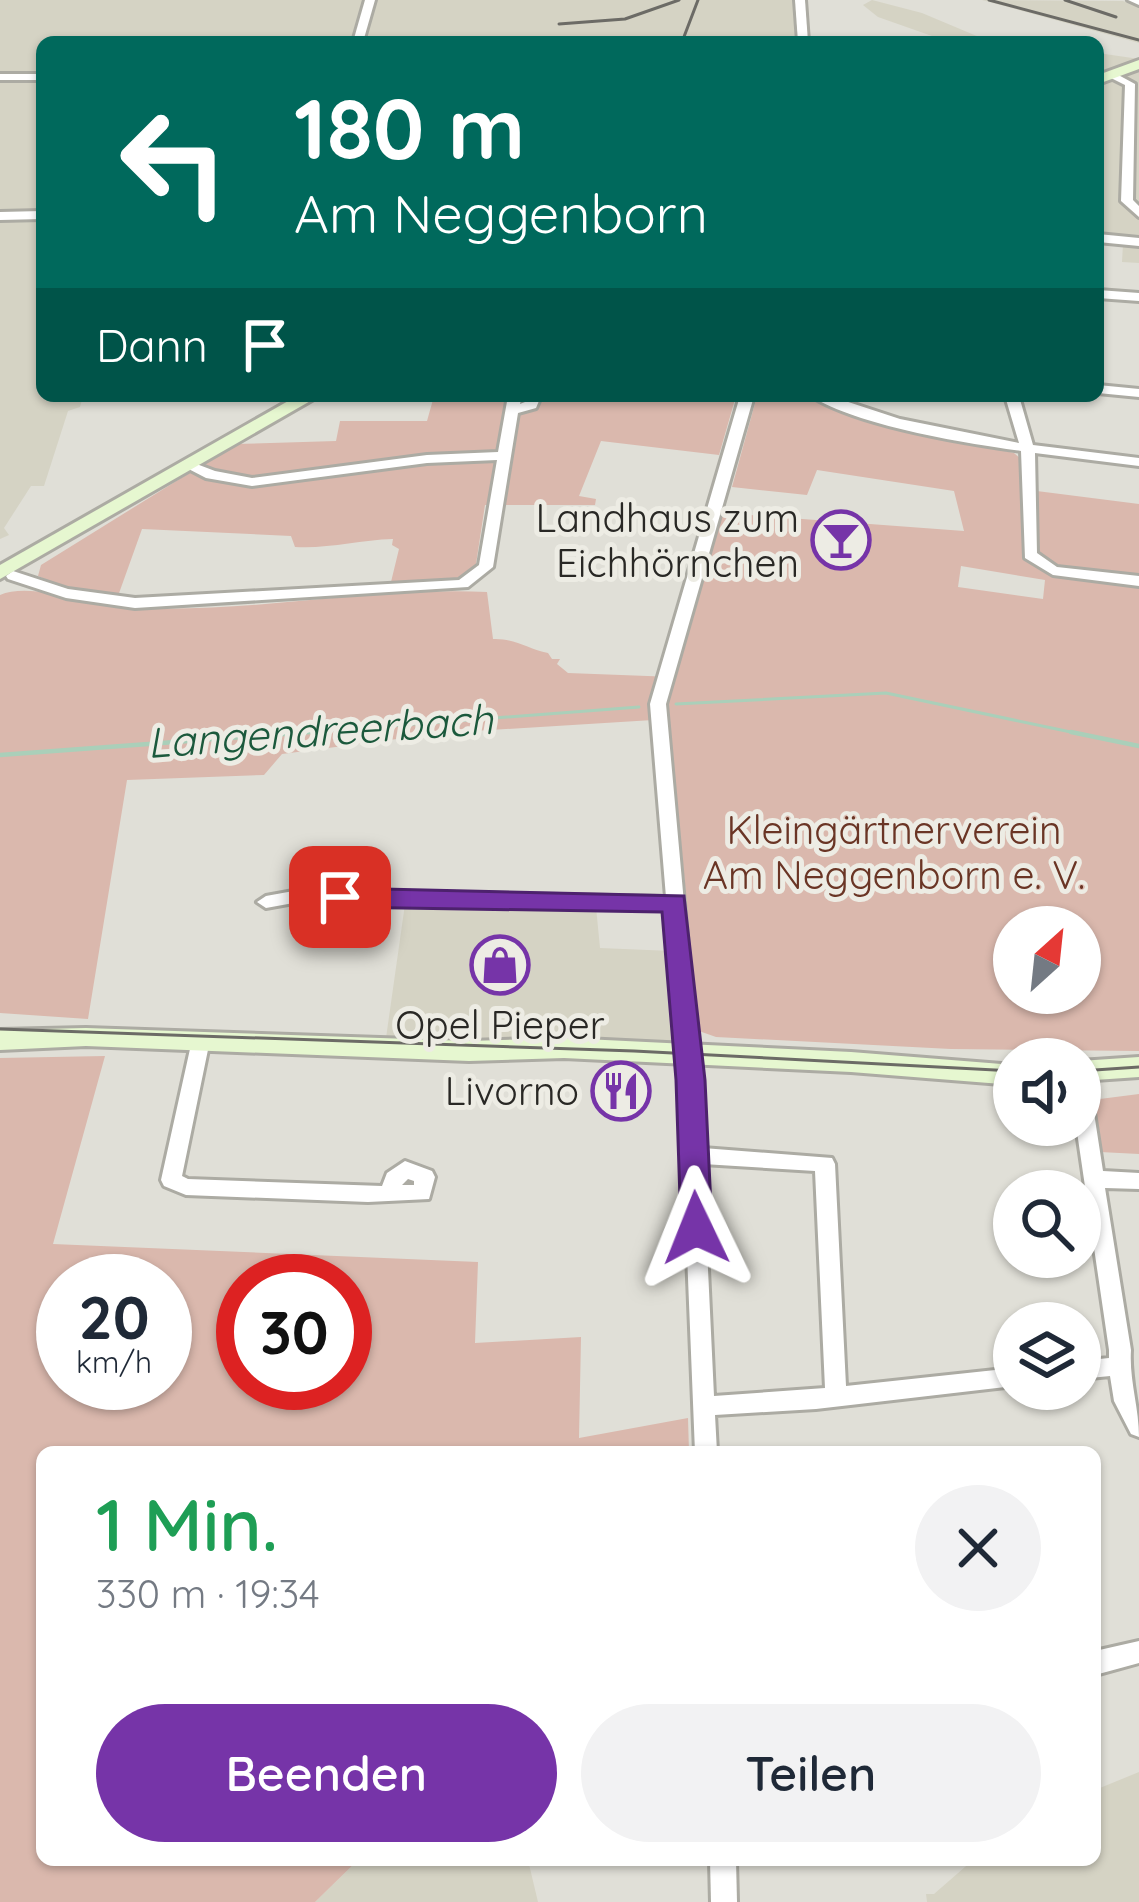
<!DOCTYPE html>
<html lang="de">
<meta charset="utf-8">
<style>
body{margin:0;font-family:Quicksand,sans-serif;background:#f2f2f3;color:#1f2937;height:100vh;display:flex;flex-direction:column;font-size:45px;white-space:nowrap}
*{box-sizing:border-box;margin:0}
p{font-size:39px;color:#747a83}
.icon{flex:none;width:66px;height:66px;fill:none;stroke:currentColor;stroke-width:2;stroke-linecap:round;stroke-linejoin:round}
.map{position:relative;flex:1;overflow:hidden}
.side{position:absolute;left:36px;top:1446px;width:1065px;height:420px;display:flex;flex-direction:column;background:#fff;border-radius:18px;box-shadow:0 3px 9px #0004}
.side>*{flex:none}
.hud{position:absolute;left:36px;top:36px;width:1068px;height:366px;border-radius:18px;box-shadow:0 3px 9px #0004;background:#00695c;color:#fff;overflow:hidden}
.needle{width:78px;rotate:27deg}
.controls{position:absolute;left:993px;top:906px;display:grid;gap:24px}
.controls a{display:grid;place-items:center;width:108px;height:108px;border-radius:50%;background:#fff;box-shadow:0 3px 9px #0004;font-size:60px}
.speed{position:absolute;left:36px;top:1254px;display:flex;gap:24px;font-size:60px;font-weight:700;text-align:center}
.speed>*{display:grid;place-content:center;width:156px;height:156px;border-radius:50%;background:#fff;box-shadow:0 3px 9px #0004;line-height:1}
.speed small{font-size:30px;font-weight:400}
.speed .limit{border:18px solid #d22;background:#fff;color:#111}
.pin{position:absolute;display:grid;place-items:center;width:102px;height:102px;color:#fff;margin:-51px;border-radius:24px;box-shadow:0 6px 18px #0006}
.me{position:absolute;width:132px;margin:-66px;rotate:358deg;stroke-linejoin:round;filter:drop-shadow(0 0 9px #0008)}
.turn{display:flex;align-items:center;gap:42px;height:252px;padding:0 60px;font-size:54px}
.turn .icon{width:156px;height:156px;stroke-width:2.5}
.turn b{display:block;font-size:84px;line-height:102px}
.then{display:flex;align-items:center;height:114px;padding:0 60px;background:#0003;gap:24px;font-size:45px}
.round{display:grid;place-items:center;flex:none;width:126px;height:126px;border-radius:63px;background:#f2f2f3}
.overview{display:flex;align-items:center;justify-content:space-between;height:204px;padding:0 60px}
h1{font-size:72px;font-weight:600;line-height:90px;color:#1e9e55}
.action{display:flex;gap:24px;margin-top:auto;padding:24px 60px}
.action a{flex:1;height:138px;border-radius:72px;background:#7634a8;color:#fff;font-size:48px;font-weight:600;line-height:138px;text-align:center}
.action a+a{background:#f2f2f3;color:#1f2937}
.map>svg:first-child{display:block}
</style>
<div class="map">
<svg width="1139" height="1902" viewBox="0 0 1139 1902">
<rect width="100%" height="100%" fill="#e0dfd7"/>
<g fill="#d5d3c4">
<path d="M0,0H793L795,42H42V396H83L80,407L68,411L44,486H31L4,528L9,535L0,539Z"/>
<path d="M872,0L922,13L991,42H949L878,17L863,5Z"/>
<path d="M982,0L1123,1L1139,7V43Z"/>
<path d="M1098,53L1139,59V263L1122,262L1123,244L1098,234Z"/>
<path d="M405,904L596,907L600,948L672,951L678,1034L669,1043L655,1046L386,1038Z"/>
<path d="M1139,1772V1902H927L926,1894H934L973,1860H1095V1790Z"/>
<path d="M358,1860H528L538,1902H315Z"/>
</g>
<g fill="#dab8ad" fill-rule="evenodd">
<path d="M434,396H736L719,455L601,441L579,496L596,499L595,505H485L476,564L459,578L391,582L399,549L392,545L393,539C359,540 328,549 295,547L291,536L142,529L118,596L56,584L38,576L41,565L236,444L336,441L340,421H427Z"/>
<path d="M757,396H801L891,425L1014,453L1021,459V489L1139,504V1051L951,1049L716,1037L699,1031L669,719L443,733L282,754L264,775L127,780L88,1019L0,1013V595C32,581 98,607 136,608C253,613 370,587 487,592L493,639C514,638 528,649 548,653L552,659H560L557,664L568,673L674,677L723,513L964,531L954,491L817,470L807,495L732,487ZM961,566L1045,580L1043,599L958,587ZM1014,927H1080V993H1014Z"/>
<path d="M105,1056L53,1244L478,1262L475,1343L581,1337L579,1438L688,1418L689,1452H42V1860H358L315,1902H0V1058ZM63,1281H165V1383H63ZM243,1281H345V1383H243Z"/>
<path d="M1139,1094V1154L1100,1152L1092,1100Z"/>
</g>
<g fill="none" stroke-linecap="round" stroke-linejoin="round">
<g stroke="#aacfb9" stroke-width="3">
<path d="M676,704L886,693L1085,735"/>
<path d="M270,735L639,707"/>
</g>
<g stroke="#aacfb9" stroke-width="4.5">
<path d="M1071,732L1139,746"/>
<path d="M0,755L310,732"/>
</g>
<defs>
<g id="street">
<path d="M365,0H375L363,42H353Z"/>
<path d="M795,0H805L808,42H798Z"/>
<path d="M1128,0H1139V5Z"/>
<path d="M1111,71L1135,84L1133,200L1139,206V217L1121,201L1125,85L1107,76L1106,74Z"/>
<rect x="0" y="74" width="42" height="6"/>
<path d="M42,211V219L0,220V212Z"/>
<path d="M1098,234L1139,238V246L1098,242Z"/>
<path d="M1098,290L1139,293V301L1098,298Z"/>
<path d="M1098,385L1139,389V397L1098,393Z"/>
<path d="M508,396H522L520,404L525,402L527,396H541L536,408L518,413L493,567L468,587L135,608L66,598L8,579L6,576L13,571L68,589L135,598L459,580L479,565L497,460L427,463L252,486L206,478L179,464L186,460L215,471L252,478L427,455L498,452Z"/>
<path d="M740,396H754L666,704L700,1080L703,1148L832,1158L835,1164L846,1386L1014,1368V1386L816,1409L715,1415L717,1452H695L680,1080L667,909L299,902L266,908L257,902L266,896L299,890L666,897L650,704ZM703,1164L815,1171L825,1388L714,1396Z"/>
<path d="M811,396H830L900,419L1019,443L1005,396H1019L1033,445L1139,458V466L1035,453L1037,553L1057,567L1139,576V586L1053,575L1025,558L1021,451C964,443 858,426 811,396Z"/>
<path d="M201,1033L208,1035L210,1040L182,1176L188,1179L382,1186L387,1173L405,1161L432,1171L435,1177L429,1199L368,1202L186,1195L164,1186L161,1180L192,1040L194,1035ZM408,1179L414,1181V1185H402Z"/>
<path d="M1080,1080L1087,1082L1090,1087L1103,1171L1139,1173V1189L1105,1188L1131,1350C1129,1380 1139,1407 1139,1437L1131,1434L1114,1401L1110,1376L1080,1379V1361L1109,1358V1350L1076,1125H1080Z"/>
<path d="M1139,1641V1663L1095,1675V1651Z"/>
<path d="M710,1860H736L737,1902H711Z"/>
</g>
<g id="secondary">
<path d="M1139,60V69L1098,84V75Z"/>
<path d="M297,396H319L0,579V565Z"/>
<path d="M86,1028L469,1041L564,1038L851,1052L1014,1065V1085L851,1072L564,1058L469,1061L86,1046L0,1050V1030Z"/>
<path d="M1139,1057V1077L1080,1081V1061Z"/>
</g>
</defs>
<use href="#street" stroke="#acaba3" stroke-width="6"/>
<use href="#secondary" stroke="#acaba3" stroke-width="6"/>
<use href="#street" fill="#fff" fill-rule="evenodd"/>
<use href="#secondary" fill="#e6f7d0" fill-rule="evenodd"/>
<g stroke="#6c6b66" stroke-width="3">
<path d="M0,1029L634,1051L1014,1071"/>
<path d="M1080,1071L1139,1067"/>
</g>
<g stroke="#6c6b66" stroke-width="3">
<path d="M989,0L1139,40"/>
<path d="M1065,0L1116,17"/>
<path d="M559,24L625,19L679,0"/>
<path d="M682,42L698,0"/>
</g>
</g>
<path fill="#7634a8" stroke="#4d226d" stroke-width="3" d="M340,888L684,896L705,1080L712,1228L707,1237L696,1241L685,1237L681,1228L676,1080L662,912L340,907L327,897Z"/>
<defs>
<symbol id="bar-ring" viewBox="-11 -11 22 22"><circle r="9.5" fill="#edece4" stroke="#7634a8" stroke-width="1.5"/><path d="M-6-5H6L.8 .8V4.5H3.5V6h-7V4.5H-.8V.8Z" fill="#7634a8"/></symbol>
<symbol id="shop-ring" viewBox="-11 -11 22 22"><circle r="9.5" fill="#edece4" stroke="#7634a8" stroke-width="1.5"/><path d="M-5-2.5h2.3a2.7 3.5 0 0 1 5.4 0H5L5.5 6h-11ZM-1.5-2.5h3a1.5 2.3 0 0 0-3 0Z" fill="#7634a8"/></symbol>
<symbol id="restaurant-ring" viewBox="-11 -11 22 22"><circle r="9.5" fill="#edece4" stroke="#7634a8" stroke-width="1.5"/><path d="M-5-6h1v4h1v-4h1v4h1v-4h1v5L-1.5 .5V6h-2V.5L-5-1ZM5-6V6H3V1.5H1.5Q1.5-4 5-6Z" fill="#7634a8"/></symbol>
</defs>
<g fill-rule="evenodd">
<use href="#bar-ring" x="808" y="507" width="66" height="66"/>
<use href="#shop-ring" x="467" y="932" width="66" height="66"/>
<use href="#restaurant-ring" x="588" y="1058" width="66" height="66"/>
</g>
<g text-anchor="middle" stroke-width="10" stroke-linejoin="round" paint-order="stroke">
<g font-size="39" fill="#292825" stroke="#edece4" text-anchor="end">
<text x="799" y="532">Landhaus zum<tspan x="799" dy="45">Eichhörnchen</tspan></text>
<text x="500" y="1039" text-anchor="middle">Opel Pieper</text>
<text x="579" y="1105">Livorno</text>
</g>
<g font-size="39" fill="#6a3525" stroke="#edece4">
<text x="894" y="844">Kleingärtnerverein<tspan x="894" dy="45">Am Neggenborn e. V.</tspan></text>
</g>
<g font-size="42" font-style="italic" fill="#1b593c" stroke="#edece4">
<text transform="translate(320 731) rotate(-4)" y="15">Langendreerbach</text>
</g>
</g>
</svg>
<div class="controls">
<a><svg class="needle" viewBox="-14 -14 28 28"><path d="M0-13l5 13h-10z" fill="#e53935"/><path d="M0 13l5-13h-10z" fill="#747a83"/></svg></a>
<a><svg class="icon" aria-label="sound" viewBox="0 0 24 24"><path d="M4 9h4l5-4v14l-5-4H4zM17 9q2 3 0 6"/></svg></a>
<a><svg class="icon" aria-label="search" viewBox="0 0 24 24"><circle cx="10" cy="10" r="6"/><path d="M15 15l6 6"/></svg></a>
<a><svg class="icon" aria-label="layers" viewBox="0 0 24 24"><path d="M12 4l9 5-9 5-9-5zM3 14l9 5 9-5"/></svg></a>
</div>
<div class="speed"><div>20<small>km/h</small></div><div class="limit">30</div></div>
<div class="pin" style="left:340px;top:897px;background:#d93025"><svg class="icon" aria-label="arrive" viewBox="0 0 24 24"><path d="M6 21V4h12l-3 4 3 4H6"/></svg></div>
<svg class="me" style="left:696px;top:1228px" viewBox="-20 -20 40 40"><path d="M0-17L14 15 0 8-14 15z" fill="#7634a8" stroke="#fff" stroke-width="4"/></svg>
<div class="hud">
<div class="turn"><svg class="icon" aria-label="left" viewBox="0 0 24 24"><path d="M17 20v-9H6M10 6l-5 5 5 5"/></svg><div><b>180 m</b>Am Neggenborn</div></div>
<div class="then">Dann<svg class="icon" aria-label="arrive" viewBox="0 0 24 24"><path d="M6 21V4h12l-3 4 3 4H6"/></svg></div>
</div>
<section class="side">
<div class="overview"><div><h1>1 Min.</h1><p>330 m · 19:34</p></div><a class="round"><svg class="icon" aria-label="close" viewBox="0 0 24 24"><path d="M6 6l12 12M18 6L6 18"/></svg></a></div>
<div class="action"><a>Beenden</a><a>Teilen</a></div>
</section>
</div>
